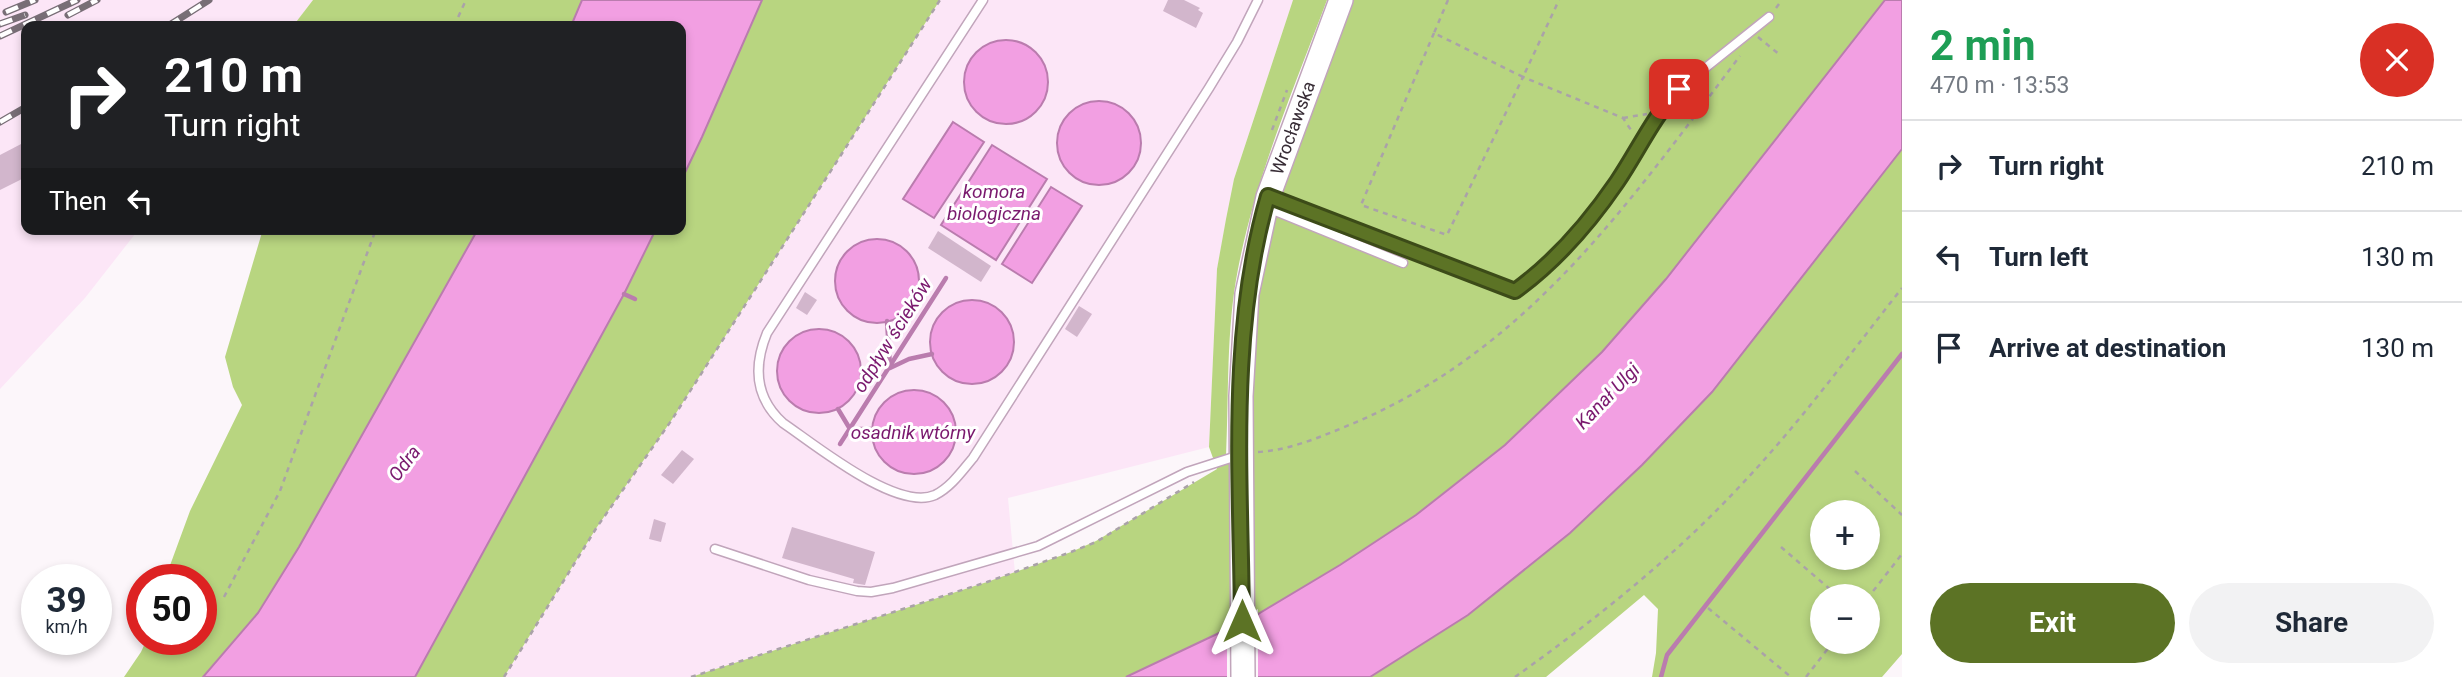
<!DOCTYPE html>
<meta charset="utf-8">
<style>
body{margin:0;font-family:Roboto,sans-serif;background:#f2f2f3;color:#1f2937;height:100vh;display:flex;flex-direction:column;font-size:26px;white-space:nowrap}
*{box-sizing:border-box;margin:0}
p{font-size:23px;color:#747a83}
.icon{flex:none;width:38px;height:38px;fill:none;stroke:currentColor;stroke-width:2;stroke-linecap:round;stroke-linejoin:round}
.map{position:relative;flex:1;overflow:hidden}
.sheet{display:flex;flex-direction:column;background:#fff;width:560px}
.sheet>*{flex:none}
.banner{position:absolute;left:21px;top:21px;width:665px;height:214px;border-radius:14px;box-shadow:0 4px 10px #0003;background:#202124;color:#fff;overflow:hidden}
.fabs{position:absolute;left:1810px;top:500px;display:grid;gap:14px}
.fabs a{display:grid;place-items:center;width:70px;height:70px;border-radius:50%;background:#fff;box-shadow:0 4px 10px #0003;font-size:35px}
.speed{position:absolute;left:21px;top:564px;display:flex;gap:14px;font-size:35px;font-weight:700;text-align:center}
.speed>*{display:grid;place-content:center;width:91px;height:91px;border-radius:50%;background:#fff;box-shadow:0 4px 10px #0003;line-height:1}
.speed small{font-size:18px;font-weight:400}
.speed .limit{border:10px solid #d22;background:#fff;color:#111}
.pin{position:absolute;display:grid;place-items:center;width:60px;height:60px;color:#fff;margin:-30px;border-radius:14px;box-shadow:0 4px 10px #0006}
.me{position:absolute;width:77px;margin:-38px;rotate:0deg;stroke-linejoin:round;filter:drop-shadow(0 0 5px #0008)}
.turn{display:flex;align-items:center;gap:24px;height:147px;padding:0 28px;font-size:32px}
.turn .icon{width:91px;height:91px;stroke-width:2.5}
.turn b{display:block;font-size:49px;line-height:60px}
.then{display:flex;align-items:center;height:66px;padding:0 28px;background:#0003;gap:14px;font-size:26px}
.round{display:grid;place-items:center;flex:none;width:74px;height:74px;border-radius:37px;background:#f2f2f3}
.overview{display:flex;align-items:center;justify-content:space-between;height:119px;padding:0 28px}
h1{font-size:42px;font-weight:700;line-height:52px;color:#1e9e55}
.primary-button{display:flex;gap:14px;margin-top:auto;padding:14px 28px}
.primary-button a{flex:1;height:80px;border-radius:42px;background:#5c7325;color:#fff;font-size:28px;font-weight:700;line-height:80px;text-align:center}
.primary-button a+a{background:#f2f2f3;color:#1f2937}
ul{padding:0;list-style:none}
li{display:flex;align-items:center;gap:21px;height:91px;padding:0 28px;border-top:2px solid #e0e1e3}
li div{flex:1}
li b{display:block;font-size:26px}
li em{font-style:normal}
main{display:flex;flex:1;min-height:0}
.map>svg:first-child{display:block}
</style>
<main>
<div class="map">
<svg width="1902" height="677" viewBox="0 0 1902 677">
<rect width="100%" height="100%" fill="#fcf6fa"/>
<g fill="#fce6f7">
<path d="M0,0H313L293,26H26V229H139L85,298L0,389Z"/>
<path d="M940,0H1293L1234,179L1226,219L1217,270L1209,447L1008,498L1015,573L987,582L691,677H504L597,527L671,421Z"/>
</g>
<g fill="#b8d580" fill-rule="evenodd">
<path d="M313,0H582L571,26H293Z"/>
<path d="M762,0H940L671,421L597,527L504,677H415L624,294L656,229H681V181L702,137Z"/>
<path d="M1293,0H1327C1294,88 1256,176 1238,269C1226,330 1229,394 1226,456L1250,452L1251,372L1260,285L1277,202L1351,0H1885L1666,279L1602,352L1551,402L1505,445L1416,515L1340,565L1253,617L1126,677H691L987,582L1071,552L1096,541L1217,469L1209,447L1217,269L1226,219L1234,179Z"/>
<path d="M1902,149V654L1882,677H1652L1656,653L1658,609L1644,595L1546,677H1370L1468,615L1570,533L1642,465L1712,392ZM1822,513H1867V558H1822ZM1822,597H1867V642H1822Z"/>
<path d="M263,229H478L299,547L258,613L203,677H124L141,652L147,639H201V579H165L190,511L242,405L233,387L225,357Z"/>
</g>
<g fill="#f29fe2" stroke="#ba7cae" stroke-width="2">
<path d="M582,0H762L702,137L681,181V26H571Z"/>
<path d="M1885,0H1902V149L1712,392L1642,465L1570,533L1468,615L1370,677H1126L1253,617L1340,565L1416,515L1505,445L1602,352L1666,279Z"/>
<circle cx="1006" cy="82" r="42"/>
<circle cx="1099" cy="143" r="42"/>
<path d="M953,122L984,142L934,218L903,199Z"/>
<path d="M992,145L1047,179L996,260L941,225Z"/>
<path d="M1051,187L1082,206L1032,283L1002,264Z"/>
<path d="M478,229H656L624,294L415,677H203L258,613L299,547Z"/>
<circle cx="877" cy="281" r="42"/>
<circle cx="972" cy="342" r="42"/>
<circle cx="819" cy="371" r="42"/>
<circle cx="914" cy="432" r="42"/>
</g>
<path fill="#fcf6fa" d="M1258,609V677H1227V625Z"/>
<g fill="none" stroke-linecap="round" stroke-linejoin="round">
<g stroke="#ba7cae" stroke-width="4.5">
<path d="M624,294L635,299"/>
<path d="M887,321L890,366"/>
<path d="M890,368L909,359L932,354"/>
<path d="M838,409L850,429H872"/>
<path d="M840,444L946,278"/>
<path d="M1661,677L1667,655L1902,354"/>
</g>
</g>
<g fill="#d2b6cc">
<path d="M1168,0H1184L1200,8L1198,10L1203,13L1196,28L1163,11Z"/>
<path d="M23,143L26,150V177L0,190V155Z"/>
<path d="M938,231L991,266L981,282L928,248Z"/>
<path d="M805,292L817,300L807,315L796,308Z"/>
<path d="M1079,306L1092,314L1077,337L1065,329Z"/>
<path d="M682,450L694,459L673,484L661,475Z"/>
<path d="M654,519L666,523L661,542L649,539Z"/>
<path d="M792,527L875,552L865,585L853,583L854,579L782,558Z"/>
</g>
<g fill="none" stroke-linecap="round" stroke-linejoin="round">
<defs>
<g id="lane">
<path d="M983,0L767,333C753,367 755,398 783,423C814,444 897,512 935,495C951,487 962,471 973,458L1209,88L1237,42L1258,0"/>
<path d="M1269,196L1515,291L1543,270L1569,242L1616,183L1664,105L1679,89L1769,17"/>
<path d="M1268,208L1403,263"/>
<path d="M715,549L809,580L857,591L871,592L893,588L1038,546L1187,472L1240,455"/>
</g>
<path id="secondary" d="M1243,677L1241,396L1247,294L1268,197L1341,0"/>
</defs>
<use href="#lane" stroke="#c1a5bb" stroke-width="11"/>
<use href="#secondary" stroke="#c1a5bb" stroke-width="26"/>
<g stroke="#aaa2a8" stroke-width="2.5" stroke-dasharray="5 5" stroke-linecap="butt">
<path d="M1448,0L1434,33L1523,77L1559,0"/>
<path d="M1776,8L1782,0"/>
<path d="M454,26L466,0"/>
<path d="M1434,33L1361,205L1447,235L1523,77L1623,118L1633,133"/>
<path d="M1758,37L1780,55"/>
<path d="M1623,118L1647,114"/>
<path d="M1272,130L1287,90"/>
<path d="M1258,452C1293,450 1327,434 1359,421C1532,345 1630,201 1740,56"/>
<path d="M1855,471L1902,515"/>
<path d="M1781,547L1839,597"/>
<path d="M224,597L280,491L376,229"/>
<path d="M1867,599L1902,554"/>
<path d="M1708,608L1791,677"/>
<path d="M504,677L597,527L671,421L940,0"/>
<path d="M691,677L987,582L1071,552L1096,542L1194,482"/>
<path d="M1515,677C1596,619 1673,558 1741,485C1799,424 1850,354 1902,288"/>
<path d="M1806,677L1833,642"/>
</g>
<use href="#lane" stroke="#fff" stroke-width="8"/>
<use href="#secondary" stroke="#fff" stroke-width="23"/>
<defs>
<g id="rail">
<path d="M6,12L35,0"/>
<path d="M68,15L97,0"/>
<path d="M0,24L25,15"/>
<path d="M168,26L209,0"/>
<path d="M0,36L77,0"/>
<path d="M0,122L26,107"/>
</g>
</defs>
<use href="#rail" stroke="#786e76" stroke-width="7"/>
<use href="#rail" stroke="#fff" stroke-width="4.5" stroke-dasharray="13" stroke-linecap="butt"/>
</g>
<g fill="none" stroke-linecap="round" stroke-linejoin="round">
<defs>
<path id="route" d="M1242,621C1241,480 1228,333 1268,196L1515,291C1555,262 1589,223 1617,182C1638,151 1653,117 1679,89"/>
</defs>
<use href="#route" stroke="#3c4b18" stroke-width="18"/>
<use href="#route" stroke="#5c7325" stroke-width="12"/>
</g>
<g text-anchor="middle" stroke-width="6" stroke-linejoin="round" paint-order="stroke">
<g font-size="18" fill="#372c35" stroke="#fff">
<text transform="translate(1293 128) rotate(-70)" y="6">Wrocławska</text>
</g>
<g font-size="19" font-style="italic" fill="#7a196e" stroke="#fff">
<text x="994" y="198">komora<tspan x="994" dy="22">biologiczna</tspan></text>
<text transform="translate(892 335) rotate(-58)" y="7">odpływ ścieków</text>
<text transform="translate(1607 396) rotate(-46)" y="7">Kanał Ulgi</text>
<text x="913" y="439">osadnik wtórny</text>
<text transform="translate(404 463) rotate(-53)" y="7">Odra</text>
</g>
</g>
</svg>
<div class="fabs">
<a>+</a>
<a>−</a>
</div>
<div class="speed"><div>39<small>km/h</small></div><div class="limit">50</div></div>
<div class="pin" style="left:1679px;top:89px;background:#d93025"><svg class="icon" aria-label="arrive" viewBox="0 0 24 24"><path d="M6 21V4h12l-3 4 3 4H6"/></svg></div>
<svg class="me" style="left:1242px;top:621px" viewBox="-20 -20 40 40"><path d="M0-17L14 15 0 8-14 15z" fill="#5c7325" stroke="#fff" stroke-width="4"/></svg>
<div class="banner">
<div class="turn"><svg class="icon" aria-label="right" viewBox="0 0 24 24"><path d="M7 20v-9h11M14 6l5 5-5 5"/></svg><div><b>210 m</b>Turn right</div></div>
<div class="then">Then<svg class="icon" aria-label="left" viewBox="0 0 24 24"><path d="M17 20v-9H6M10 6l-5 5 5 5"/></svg></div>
</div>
</div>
<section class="sheet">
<div class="overview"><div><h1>2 min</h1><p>470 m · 13:53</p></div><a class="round" style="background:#d93025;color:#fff"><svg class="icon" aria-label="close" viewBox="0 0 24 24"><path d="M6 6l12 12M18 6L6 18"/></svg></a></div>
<ul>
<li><svg class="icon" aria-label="right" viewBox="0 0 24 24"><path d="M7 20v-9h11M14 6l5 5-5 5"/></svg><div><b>Turn right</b></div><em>210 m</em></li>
<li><svg class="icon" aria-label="left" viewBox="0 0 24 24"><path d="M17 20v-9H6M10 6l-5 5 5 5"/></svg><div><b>Turn left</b></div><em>130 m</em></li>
<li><svg class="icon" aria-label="arrive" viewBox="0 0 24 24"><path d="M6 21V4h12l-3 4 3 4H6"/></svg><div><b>Arrive at destination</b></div><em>130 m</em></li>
</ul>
<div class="primary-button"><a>Exit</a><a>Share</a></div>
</section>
</main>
